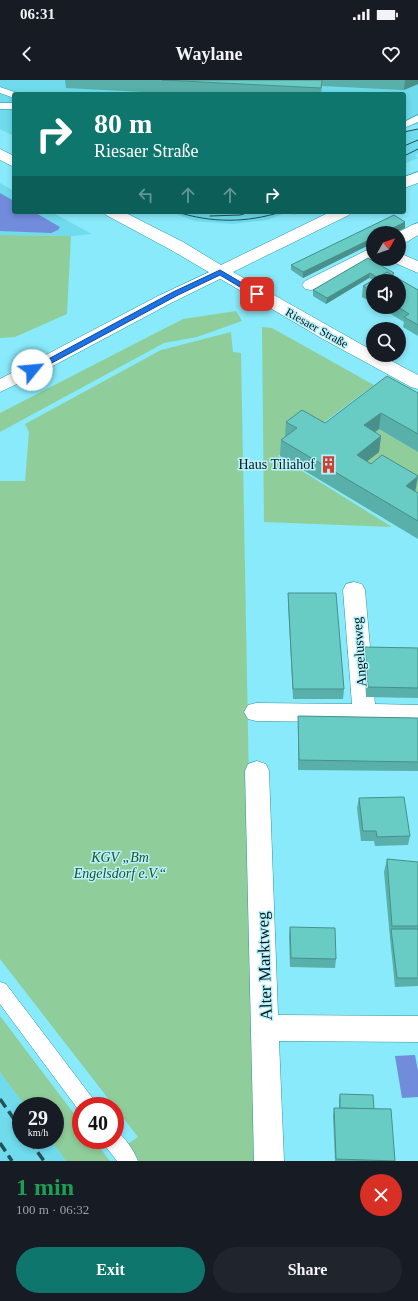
<!DOCTYPE html>
<meta charset="utf-8">
<style>
body{margin:0;font-family:"Times New Roman",serif;background:#20242c;color:#f1f3f6;height:100vh;display:flex;flex-direction:column;font-size:15px;white-space:nowrap}
*{box-sizing:border-box;margin:0}
p{font-size:13px;color:#9ea1a6}
.icon{flex:none;width:22px;height:22px;fill:none;stroke:currentColor;stroke-width:2;stroke-linecap:round;stroke-linejoin:round}
.map{position:relative;height:1081px;overflow:hidden}
.details{display:flex;flex-direction:column;background:#171b24;flex:1}
.details>*{flex:none}
.banner{position:absolute;left:12px;top:12px;width:394px;height:122px;border-radius:4px;box-shadow:0 2px 6px #0003;background:#0f766e;color:#fff;overflow:hidden}
.needle{width:26px;rotate:50deg}
.fabs{position:absolute;left:366px;top:146px;display:grid;gap:8px}
.fabs a{display:grid;place-items:center;width:40px;height:40px;border-radius:50%;background:#171b24;box-shadow:0 2px 6px #0003;font-size:20px}
.speed{position:absolute;left:12px;top:1017px;display:flex;gap:8px;font-size:20px;font-weight:700;text-align:center}
.speed>*{display:grid;place-content:center;width:52px;height:52px;border-radius:50%;background:#171b24;box-shadow:0 2px 6px #0003;line-height:1}
.speed small{font-size:10px;font-weight:400}
.speed .limit{border:6px solid #d22;background:#fff;color:#111}
.pin{position:absolute;display:grid;place-items:center;width:34px;height:34px;color:#fff;margin:-17px;border-radius:8px;box-shadow:0 2px 6px #0006}
.me{position:absolute;width:44px;margin:-22px;rotate:62deg;stroke-linejoin:round;filter:drop-shadow(0 0 3px #0008)}
.turn{display:flex;align-items:center;gap:14px;height:84px;padding:0 16px;font-size:18px}
.turn .icon{width:52px;height:52px;stroke-width:2.5}
.turn b{display:block;font-size:28px;line-height:34px}
.lanes{display:flex;align-items:center;height:38px;padding:0 16px;background:#0003;justify-content:center;gap:20px;direction:ltr}
.lanes .off{opacity:.35}
.round{display:grid;place-items:center;flex:none;width:42px;height:42px;border-radius:21px;background:#20242c}
.headline{display:flex;align-items:center;justify-content:space-between;height:68px;padding:0 16px}
h1{font-size:24px;font-weight:800;line-height:30px;color:#1e9e55}
.action{display:flex;gap:8px;margin-top:auto;padding:8px 16px}
.action a{flex:1;height:46px;border-radius:24px;background:#0f766e;color:#fff;font-size:16px;font-weight:800;line-height:46px;text-align:center}
.action a+a{background:#20242c;color:#f1f3f6}
.status{display:flex;justify-content:space-between;align-items:center;height:28px;padding:0 20px;background:#171b24;direction:ltr}
.status svg{height:11px;fill:currentColor}
header{display:flex;justify-content:space-between;align-items:center;height:52px;padding:0 16px;background:#171b24;font-size:18px;font-weight:800}
.map>svg:first-child{display:block}
</style>
<div class="status"><b>06:31</b><svg viewBox="0 0 49 12"><path d="M0 12V9h3v3zM5 12V6h3v6zM10 12V3h3v9zM15 12V0h3v12zM26 1h20v11H26zM47 4h2v5h-2z"/></svg></div>
<header><svg class="icon" aria-label="back" viewBox="0 0 24 24"><path d="M15 5l-7 7 7 7"/></svg>Waylane<svg class="icon" aria-label="heart" viewBox="0 0 24 24"><path d="M12 20l-8-8c-3-5 5-10 8-4 3-6 11-1 8 4z"/></svg></header>
<div class="map">
<svg width="418" height="1081" viewBox="0 0 418 1081">
<rect width="100%" height="100%" fill="#89eafb"/>
<g fill="#6fdbec">
<path d="M0,0H418V44L404,47V14H14V56L0,49Z"/>
<path d="M418,49V73L415,75L418,78L404,84V51Z"/>
<path d="M0,103L14,111V132H51L92,154L71,156L0,155Z"/>
<path d="M170,132H301L294,135L288,132L267,140L233,144L195,141Z"/>
<path d="M0,992L25,1026H21V1060H51L66,1081H0Z"/>
</g>
<g fill="#8fce9a">
<path d="M0,155L71,156L67,234L15,257L0,258Z"/>
<path d="M236,231L242,241L197,257L164,263L0,352V333L183,239Z"/>
<path d="M262,247L272,248L374,305L278,376L392,447L264,442Z"/>
<path d="M231,252L233,272L241,273L256,1081H139L126,1065L138,1057L0,879V401H25L29,352L25,344L161,270Z"/>
<path d="M379,349L418,372V431L355,391L362,362Z"/>
<path d="M0,936L81,1043V1060H94L110,1081H66L51,1060H55V1026H25L0,992Z"/>
</g>
<g fill="#728cdc">
<path d="M0,113L14,121V132H34L60,147L58,150L51,153L0,151Z"/>
<path d="M415,975L418,991V1017L402,1018L395,976Z"/>
</g>
<g fill="none" stroke-linecap="round" stroke-linejoin="round">
<defs>
<g id="service">
<path d="M0,7L17,13L18,14H14V18L0,13Z"/>
<rect x="0" y="23" width="14" height="6"/>
<path d="M418,35V42L404,48V42Z"/>
<path d="M0,902L6,904L94,1020L96,1026H81L80,1032L0,924Z"/>
<path d="M115,1051C125,1056 134,1071 138,1081H117L106,1067L104,1060H115Z"/>
</g>
<g id="minor">
<path d="M418,143V155L405,163L399,164V153H397L412,145Z"/>
<path d="M373,169V179H376L317,209L311,210L305,209L302,205L305,201L367,170Z"/>
<path d="M399,173L418,181V193L393,182L391,179H399Z"/>
<path d="M354,502L362,504L365,510L375,624L418,625V643L256,641L248,639L244,632L248,625L256,623L352,624L343,510L346,504Z"/>
<path d="M257,681L266,684L269,691L278,935L418,936V962L279,961L284,1081H254L245,691L248,684Z"/>
</g>
<path id="tertiary" d="M220,187L226,188L229,192L226,196L171,223L34,296L0,312V299L158,216Z"/>
<g id="secondary">
<path d="M0,69L14,76V87L0,80Z"/>
<path d="M418,92V103L404,108V97Z"/>
<path d="M104,132H124L183,162L221,185L330,132H351L349,135L233,192L373,271V275H380L418,295V309L411,307L323,259L171,170L106,135Z"/>
</g>
</defs>
<use href="#service" stroke="#2c95a4" stroke-width="1"/>
<use href="#minor" stroke="#2c95a4" stroke-width="1"/>
<use href="#tertiary" stroke="#2c95a4" stroke-width="1"/>
<use href="#secondary" stroke="#2c95a4" stroke-width="1"/>
<use href="#service" fill="#fff" fill-rule="evenodd"/>
<use href="#minor" fill="#fff" fill-rule="evenodd"/>
<use href="#tertiary" fill="#fff" fill-rule="evenodd"/>
<use href="#secondary" fill="#fff" fill-rule="evenodd"/>
<g stroke="#245159" stroke-width="1">
<path d="M404,52L418,49"/>
<path d="M404,66L418,60"/>
<path d="M404,76L418,69"/>
<path d="M177,132C212,143 246,143 281,132"/>
<path d="M210,136L240,135L250,132"/>
</g>
<g stroke="#245159" stroke-width="3.5" stroke-dasharray="10 5" stroke-linecap="butt">
<path d="M0,1019L21,1049"/>
<path d="M29,1060L44,1081"/>
<path d="M0,1063L12,1081"/>
</g>
</g>
<g fill="#59afa9">
<path d="M65,0H418V4L404,10L322,6L321,14H180L66,8Z"/>
<path d="M394,135L405,142V148L394,153H373V163L303,198L291,190V185Z"/>
<path d="M368,178L394,193L393,196L418,210V256L403,247L404,242L379,227H399L373,201V223L362,217L363,206L373,200L369,198L326,224L313,216V210Z"/>
<path d="M418,313V372L379,349L375,352L381,356L379,372L367,381L418,413V459L280,376L281,360L285,357L286,342L325,343Z"/>
<path d="M288,513L344,609L343,619H293L288,523Z"/>
<path d="M365,567L418,568V618L366,617L364,577Z"/>
<path d="M298,636L418,638V691L298,690Z"/>
<path d="M359,718L410,756L408,765L375,766L374,761H361L357,728Z"/>
<path d="M387,779L418,782V906L395,907L390,858L384,792Z"/>
<path d="M290,847L336,879L335,888L290,887L289,856Z"/>
<path d="M340,1014L374,1029L395,1081H335L333,1036L334,1028H339V1019Z"/>
</g>
<g fill="#498f8a">
<path d="M405,0H418V4L404,10Z"/>
<path d="M405,142V148L394,153H383Z"/>
<path d="M373,158V163L303,198V192Z"/>
<path d="M370,193L369,198L326,224L327,218Z"/>
<path d="M381,333L379,349L362,362L364,345Z"/>
<path d="M381,356L379,372L355,391L357,375Z"/>
<path d="M418,396L415,413L406,406Z"/>
</g>
<g fill="#68ccc5" stroke="#498f8a">
<path d="M162,0H322L321,8Z"/>
<path d="M394,135L405,142L383,153H373V158L303,192L291,185Z"/>
<path d="M368,178L394,193L391,195L387,192L378,198L370,193L327,218L313,210Z"/>
<path d="M387,192L418,210V245L404,237L409,234L398,227H399V201H373V212L363,206Z"/>
<path d="M387,296L418,313V354L381,333L364,345L381,356L357,375L371,384L382,375L418,396L406,406L418,413V441L281,360L297,348L286,342L302,330L325,343Z"/>
<path d="M288,513H336L344,609H293Z"/>
<path d="M365,567L418,568V608L368,607Z"/>
<path d="M298,636L418,638V682L299,680Z"/>
<path d="M404,717L410,756L377,757L376,751H363L359,718Z"/>
<path d="M387,779L418,782V846H392Z"/>
<path d="M290,847L335,848L336,879L291,878Z"/>
<path d="M391,849H418V898H397Z"/>
<path d="M340,1014L373,1015L374,1029L340,1028Z"/>
<path d="M334,1028L391,1029L395,1081L336,1079Z"/>
</g>
<path fill="#1a73e8" stroke="#114b97" d="M220,190L261,214L257,216H255L220,195L178,215L35,292H30L28,290L173,212Z"/>
<defs>
<symbol id="building-bare" viewBox="-9 -9 18 18"><path d="M-4-6H4V6H1V3H-1V6H-4ZM-2.5-4.3h1.7v1.8h-1.7ZM.8-4.3h1.7v1.8H.8ZM-2.5-1h1.7V.8h-1.7ZM.8-1h1.7V.8H.8Z" fill="#cd4032" stroke="#bbf1fa" stroke-width="2.5" paint-order="stroke"/></symbol>
</defs>
<g fill-rule="evenodd">
<use href="#building-bare" x="316" y="372" width="25" height="25"/>
</g>
<g text-anchor="middle" stroke-width="3" stroke-linejoin="round" paint-order="stroke">
<g font-size="12" fill="#001b20" stroke="#bbf1fa">
<text transform="translate(317 248) rotate(29)" y="4">Riesaer Straße</text>
</g>
<g font-size="14" fill="#001b20" stroke="#bbf1fa" text-anchor="end">
<text x="315" y="389">Haus Tiliahof</text>
</g>
<g font-size="14" fill="#001b20" stroke="#bbf1fa">
<text transform="translate(359 572) rotate(-94)" y="5">Angelusweg</text>
</g>
<g font-size="14" font-style="italic" fill="#185229" stroke="#bbf1fa">
<text x="120" y="782">KGV „Bm<tspan x="120" dy="16">Engelsdorf e.V.“</tspan></text>
</g>
<g font-size="17" fill="#001b20" stroke="#bbf1fa">
<text transform="translate(264 886) rotate(-92)" y="6">Alter Marktweg</text>
</g>
</g>
</svg>
<div class="fabs">
<a><svg class="needle" viewBox="-14 -14 28 28"><path d="M0-13l5 13h-10z" fill="#e53935"/><path d="M0 13l5-13h-10z" fill="#9ea1a6"/></svg></a>
<a><svg class="icon" aria-label="sound" viewBox="0 0 24 24"><path d="M4 9h4l5-4v14l-5-4H4zM17 9q2 3 0 6"/></svg></a>
<a><svg class="icon" aria-label="search" viewBox="0 0 24 24"><circle cx="10" cy="10" r="6"/><path d="M15 15l6 6"/></svg></a>
</div>
<div class="speed"><div>29<small>km/h</small></div><div class="limit">40</div></div>
<div class="pin" style="left:257px;top:214px;background:#d93025"><svg class="icon" aria-label="arrive" viewBox="0 0 24 24"><path d="M6 21V4h12l-3 4 3 4H6"/></svg></div>
<svg class="me" style="left:32px;top:290px" viewBox="-20 -20 40 40"><circle r="19" fill="#fff"/><path d="M0-13L10 11 0 6-10 11z" fill="#1a73e8"/></svg>
<div class="banner">
<div class="turn"><svg class="icon" aria-label="right" viewBox="0 0 24 24"><path d="M7 20v-9h11M14 6l5 5-5 5"/></svg><div><b>80 m</b>Riesaer Straße</div></div>
<div class="lanes"><svg class="icon off" aria-label="left" viewBox="0 0 24 24"><path d="M17 20v-9H6M10 6l-5 5 5 5"/></svg><svg class="icon off" aria-label="ahead" viewBox="0 0 24 24"><path d="M12 20V5M6 11l6-6 6 6"/></svg><svg class="icon off" aria-label="ahead" viewBox="0 0 24 24"><path d="M12 20V5M6 11l6-6 6 6"/></svg><svg class="icon" aria-label="right" viewBox="0 0 24 24"><path d="M7 20v-9h11M14 6l5 5-5 5"/></svg></div>
</div>
</div>
<section class="details">
<div class="headline"><div><h1>1 min</h1><p>100 m · 06:32</p></div><a class="round" style="background:#d93025;color:#fff"><svg class="icon" aria-label="close" viewBox="0 0 24 24"><path d="M6 6l12 12M18 6L6 18"/></svg></a></div>
<div class="action"><a>Exit</a><a>Share</a></div>
</section>
